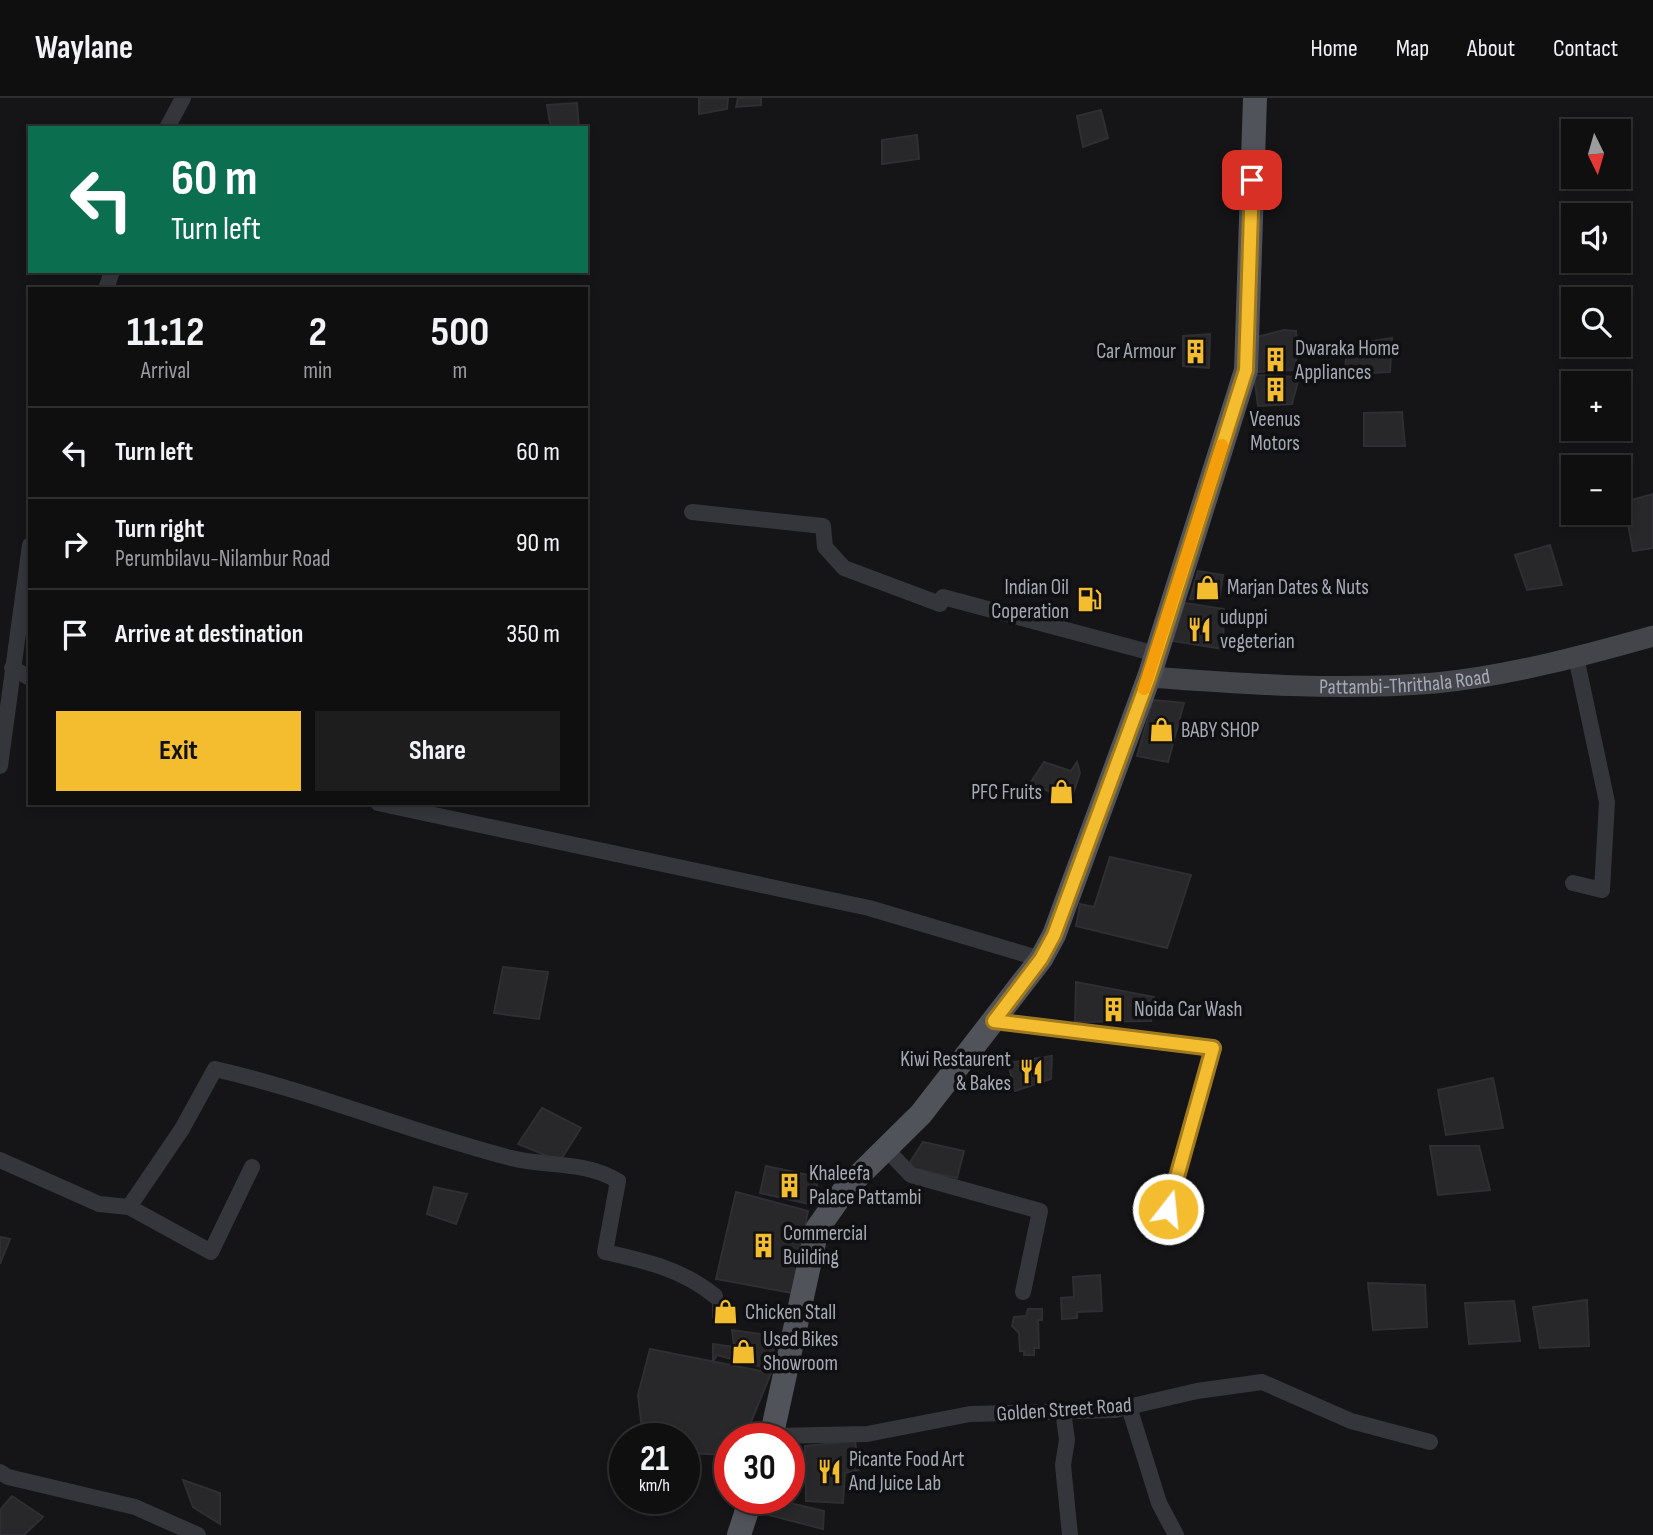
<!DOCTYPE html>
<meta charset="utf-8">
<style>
body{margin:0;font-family:"Sofia Sans Condensed",sans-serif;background:#1e1d1e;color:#f1f3f6;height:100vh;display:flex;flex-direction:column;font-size:26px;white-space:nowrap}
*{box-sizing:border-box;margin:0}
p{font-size:23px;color:#9c9c9f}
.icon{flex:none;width:38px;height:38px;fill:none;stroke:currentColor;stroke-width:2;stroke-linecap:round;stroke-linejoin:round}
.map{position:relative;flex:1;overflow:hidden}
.panel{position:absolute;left:28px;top:189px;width:560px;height:518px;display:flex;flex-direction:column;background:#100f10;border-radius:0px;box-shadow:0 4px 10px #0003,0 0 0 2px #302f30}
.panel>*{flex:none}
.hud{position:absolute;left:28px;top:28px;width:560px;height:147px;border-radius:0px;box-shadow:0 4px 10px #0003,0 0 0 2px #302f30;background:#0b6e4f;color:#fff;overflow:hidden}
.needle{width:46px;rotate:175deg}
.buttons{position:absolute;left:1561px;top:21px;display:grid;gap:14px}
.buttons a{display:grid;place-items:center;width:70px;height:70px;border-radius:0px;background:#100f10;box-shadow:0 4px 10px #0003,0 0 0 2px #302f30;font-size:35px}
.speed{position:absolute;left:609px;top:1325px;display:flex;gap:14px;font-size:35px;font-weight:700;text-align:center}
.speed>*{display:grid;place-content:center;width:91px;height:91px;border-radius:50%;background:#100f10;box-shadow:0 4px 10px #0003,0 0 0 2px #302f30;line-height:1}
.speed small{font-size:18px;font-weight:400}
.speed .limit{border:10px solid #d22;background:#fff;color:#111}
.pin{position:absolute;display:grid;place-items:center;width:60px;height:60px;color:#fff;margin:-30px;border-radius:14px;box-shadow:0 4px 10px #0006}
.me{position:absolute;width:77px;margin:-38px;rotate:16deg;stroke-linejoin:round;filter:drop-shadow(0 0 5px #0008)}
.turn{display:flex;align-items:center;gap:24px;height:147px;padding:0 28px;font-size:32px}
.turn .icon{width:91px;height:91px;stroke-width:2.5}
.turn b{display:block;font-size:49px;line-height:60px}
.eta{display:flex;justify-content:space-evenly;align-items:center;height:119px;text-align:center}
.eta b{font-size:42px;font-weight:700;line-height:49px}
.action{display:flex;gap:14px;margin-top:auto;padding:14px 28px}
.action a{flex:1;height:80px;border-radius:0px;background:#f4bc2f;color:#111;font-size:28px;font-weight:700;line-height:80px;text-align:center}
.action a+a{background:#1e1d1e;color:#f1f3f6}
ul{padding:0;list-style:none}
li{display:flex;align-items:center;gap:21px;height:91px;padding:0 28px;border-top:2px solid #302f30}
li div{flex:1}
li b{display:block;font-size:26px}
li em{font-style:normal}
header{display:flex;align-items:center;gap:42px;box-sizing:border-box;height:98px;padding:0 35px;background:#100f10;border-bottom:2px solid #302f30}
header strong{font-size:33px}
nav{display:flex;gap:38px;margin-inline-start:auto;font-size:24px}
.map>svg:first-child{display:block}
</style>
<header>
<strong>Waylane</strong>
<nav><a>Home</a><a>Map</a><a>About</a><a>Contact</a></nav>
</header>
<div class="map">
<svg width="1653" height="1437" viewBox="0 0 1653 1437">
<rect width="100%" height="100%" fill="#151416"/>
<g fill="#28272a" stroke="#2f2e32" stroke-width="2">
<path d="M699,0H728L727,11L699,16Z"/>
<path d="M738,0H761V7L736,9Z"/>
<path d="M577,5L579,30H551L547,7Z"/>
<path d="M1101,12L1108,40L1083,49L1077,18Z"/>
<path d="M917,37L919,61L882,66V42Z"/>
<path d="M1284,232L1296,233L1298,252L1294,272L1255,274L1253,240Z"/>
<path d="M1210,236L1209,270L1183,268V238Z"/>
<path d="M1392,240L1390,274L1344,276L1348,247Z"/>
<path d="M1254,277L1299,279L1292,306L1258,308Z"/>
<path d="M1402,314L1405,348H1364V315Z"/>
<path d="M1653,396V450L1633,453L1624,404Z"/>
<path d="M1550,447L1562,487L1527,492L1515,457Z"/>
<path d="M1198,473L1223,477L1219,503L1190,501Z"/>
<path d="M1185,505L1224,511L1223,551L1173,543Z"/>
<path d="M1153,602L1184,605L1168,664L1137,658Z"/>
<path d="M1044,664L1071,673L1077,664L1080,675L1070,705L1031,684Z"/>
<path d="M1110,759L1191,777L1167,850L1076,828L1080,806L1094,809Z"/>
<path d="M503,869L548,874L539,921L494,915Z"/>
<path d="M1076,884L1154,899L1151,923L1075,924Z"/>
<path d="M1052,958L1051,981L1015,993L1008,965Z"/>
<path d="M1493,980L1503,1030L1446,1037L1438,992Z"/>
<path d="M542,1010L581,1030L560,1063L518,1046Z"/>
<path d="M923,1044L964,1053L957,1080L907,1069Z"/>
<path d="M1430,1048H1479L1490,1092L1438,1097Z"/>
<path d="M766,1068L818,1079L814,1107L760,1095Z"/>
<path d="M434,1089L467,1096L456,1126L427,1116Z"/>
<path d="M736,1094L808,1113L792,1195L716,1181Z"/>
<path d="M0,1139L10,1141L0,1166Z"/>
<path d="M1100,1177L1102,1213L1077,1214V1220L1062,1221L1061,1200L1074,1199L1073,1179Z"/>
<path d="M1368,1185L1425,1187L1427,1229L1373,1232Z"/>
<path d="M1587,1202L1589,1248L1540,1250L1533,1209Z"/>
<path d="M1514,1203L1520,1243L1469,1246L1465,1205Z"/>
<path d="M713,1205L737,1208V1224L713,1220Z"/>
<path d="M1028,1211H1042V1222H1038L1039,1250H1034V1257H1024V1253H1020L1019,1235L1012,1228L1014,1219L1026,1218Z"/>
<path d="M732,1232L774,1238L773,1272L717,1257L713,1264V1246L734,1249Z"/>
<path d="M650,1251L771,1275L747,1334L743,1340H730V1357L684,1355V1340H643L638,1297Z"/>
<path d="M855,1343L859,1372L845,1375L843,1405L806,1403L805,1348Z"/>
<path d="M183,1382L220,1395V1426L193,1409Z"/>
<path d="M12,1398L43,1419L24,1437H0V1412Z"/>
<path d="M769,1400L824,1413L823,1431L765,1416Z"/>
</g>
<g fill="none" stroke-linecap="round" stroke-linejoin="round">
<g stroke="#35363b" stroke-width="16">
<path d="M167,30L183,0"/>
<path d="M106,191L112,173"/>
<path d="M692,414L823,428L825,449L844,470L940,506L943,499L1156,556"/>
<path d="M12,570L30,580"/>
<path d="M0,668L30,447"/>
<path d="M378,705L869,810L1041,861"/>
<path d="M1573,785L1602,792L1607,704L1576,559"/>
<path d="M994,923L1213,950L1168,1111"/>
<path d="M886,1051L911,1077L1040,1113L1023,1194"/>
<path d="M0,1062L99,1106L129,1109L182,1031L215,971C315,994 410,1034 511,1060C547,1069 586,1063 618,1083L605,1154C646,1163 682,1171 715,1198"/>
<path d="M129,1109L211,1154L252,1069"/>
<path d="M1129,1309L1159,1405L1176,1437"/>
<path d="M1063,1313L1067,1342L1063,1367L1070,1437"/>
<path d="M772,1338L867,1336L970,1316L1115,1312L1197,1293L1262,1284L1351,1323L1430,1344"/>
<path d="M0,1374L8,1379L135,1409L198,1437"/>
</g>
<path stroke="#43454b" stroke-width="21" id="s1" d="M1149,579C1244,586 1339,593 1435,585C1508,578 1582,558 1653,538"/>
<g stroke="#51535a" stroke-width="24">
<path d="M771,1340L817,1131L846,1090L921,1016L1041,861L1054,837L1149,579L1246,272L1255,0"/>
<path d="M739,1437L751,1400"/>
</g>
</g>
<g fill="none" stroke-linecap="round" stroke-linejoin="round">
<defs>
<path id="route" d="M1168,1111L1213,950L994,923L1041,861L1054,837L1149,579L1246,272L1252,82"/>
</defs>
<use href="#route" stroke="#9f7a1f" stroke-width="18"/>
<use href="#route" stroke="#f4bc2f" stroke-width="12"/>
<path stroke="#f59e0b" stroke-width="12" d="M1144,591L1222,347"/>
</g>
<defs>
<symbol id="building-bare" viewBox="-9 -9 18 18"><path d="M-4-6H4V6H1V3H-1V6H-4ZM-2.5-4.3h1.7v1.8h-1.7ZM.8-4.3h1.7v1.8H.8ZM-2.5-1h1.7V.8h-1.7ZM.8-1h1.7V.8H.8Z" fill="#f4bc2f" stroke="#100f11" stroke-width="2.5" paint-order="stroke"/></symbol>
<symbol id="shop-bare" viewBox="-9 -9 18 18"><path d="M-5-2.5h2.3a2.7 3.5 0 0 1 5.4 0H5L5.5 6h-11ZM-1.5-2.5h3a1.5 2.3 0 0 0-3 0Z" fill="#f4bc2f" stroke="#100f11" stroke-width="2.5" paint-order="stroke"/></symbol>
<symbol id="fuel-bare" viewBox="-9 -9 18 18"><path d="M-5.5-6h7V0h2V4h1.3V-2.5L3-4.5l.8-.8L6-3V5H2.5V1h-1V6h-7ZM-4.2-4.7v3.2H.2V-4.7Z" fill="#f4bc2f" stroke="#100f11" stroke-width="2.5" paint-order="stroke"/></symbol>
<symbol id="restaurant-bare" viewBox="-9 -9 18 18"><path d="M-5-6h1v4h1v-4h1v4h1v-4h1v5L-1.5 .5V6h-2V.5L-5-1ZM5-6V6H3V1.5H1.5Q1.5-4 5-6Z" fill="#f4bc2f" stroke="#100f11" stroke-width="2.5" paint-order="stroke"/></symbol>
</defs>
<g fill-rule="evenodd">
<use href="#building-bare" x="1178" y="236" width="35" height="35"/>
<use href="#building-bare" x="1258" y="244" width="35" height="35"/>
<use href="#building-bare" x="1258" y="274" width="35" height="35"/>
<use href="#shop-bare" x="1190" y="472" width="35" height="35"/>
<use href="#fuel-bare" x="1072" y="484" width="35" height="35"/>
<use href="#restaurant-bare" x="1182" y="514" width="35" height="35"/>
<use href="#shop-bare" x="1144" y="614" width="35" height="35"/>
<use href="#shop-bare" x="1044" y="676" width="35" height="35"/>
<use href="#building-bare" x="1096" y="894" width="35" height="35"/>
<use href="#restaurant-bare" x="1014" y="956" width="35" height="35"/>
<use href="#building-bare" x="772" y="1070" width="35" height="35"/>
<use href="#building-bare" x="746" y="1130" width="35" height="35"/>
<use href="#shop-bare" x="708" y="1196" width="35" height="35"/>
<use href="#shop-bare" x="726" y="1236" width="35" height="35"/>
<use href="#restaurant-bare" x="812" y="1356" width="35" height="35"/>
</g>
<g text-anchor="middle" stroke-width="7" stroke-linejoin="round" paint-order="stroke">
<g font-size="21" fill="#a6aab7" stroke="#100f11" text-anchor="start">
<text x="1295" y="257">Dwaraka Home<tspan x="1295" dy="24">Appliances</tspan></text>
<text x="1176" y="260" text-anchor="end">Car Armour</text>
<text x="1275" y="328" text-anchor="middle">Veenus<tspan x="1275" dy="24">Motors</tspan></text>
<text x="1069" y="496" text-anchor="end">Indian Oil<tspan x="1069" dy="24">Coperation</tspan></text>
<text x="1227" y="496">Marjan Dates &amp; Nuts</text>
<text x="1220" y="526">uduppi<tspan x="1220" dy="24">vegeterian</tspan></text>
<text x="1181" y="639">BABY SHOP</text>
<text x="1042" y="701" text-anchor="end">PFC Fruits</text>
<text x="1134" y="918">Noida Car Wash</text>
<text x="1011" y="968" text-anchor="end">Kiwi Restaurent<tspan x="1011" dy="24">&amp; Bakes</tspan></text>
<text x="809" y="1082">Khaleefa<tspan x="809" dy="24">Palace Pattambi</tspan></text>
<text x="783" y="1142">Commercial<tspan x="783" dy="24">Building</tspan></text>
<text x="745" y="1221">Chicken Stall</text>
<text x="763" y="1248">Used Bikes<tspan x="763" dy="24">Showroom</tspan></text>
<text x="849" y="1368">Picante Food Art<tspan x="849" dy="24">And Juice Lab</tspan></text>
</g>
<g font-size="21" fill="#a6aab7" stroke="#100f11">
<text dy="7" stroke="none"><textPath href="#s1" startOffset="256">Pattambi-Thrithala Road</textPath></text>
<text transform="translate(1064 1311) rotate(-4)" y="7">Golden Street Road</text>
</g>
</g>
</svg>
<div class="buttons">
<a><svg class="needle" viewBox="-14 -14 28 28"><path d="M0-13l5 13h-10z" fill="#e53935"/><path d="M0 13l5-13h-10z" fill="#9c9c9f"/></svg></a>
<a><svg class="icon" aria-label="sound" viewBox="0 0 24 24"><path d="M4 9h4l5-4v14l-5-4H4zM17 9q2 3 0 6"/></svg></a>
<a><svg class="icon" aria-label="search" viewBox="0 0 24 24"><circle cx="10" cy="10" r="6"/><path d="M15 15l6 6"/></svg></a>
<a>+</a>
<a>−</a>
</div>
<div class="speed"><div>21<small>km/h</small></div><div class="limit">30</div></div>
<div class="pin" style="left:1252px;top:82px;background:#d93025"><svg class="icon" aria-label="arrive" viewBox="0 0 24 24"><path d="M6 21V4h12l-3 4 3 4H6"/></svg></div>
<svg class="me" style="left:1168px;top:1111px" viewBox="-20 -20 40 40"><circle r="17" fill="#f4bc2f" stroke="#fff" stroke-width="3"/><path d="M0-11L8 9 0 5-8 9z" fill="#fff"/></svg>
<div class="hud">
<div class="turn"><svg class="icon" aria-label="left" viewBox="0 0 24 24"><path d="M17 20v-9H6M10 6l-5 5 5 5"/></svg><div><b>60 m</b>Turn left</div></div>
</div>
<section class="panel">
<div class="eta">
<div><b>11:12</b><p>Arrival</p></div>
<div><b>2</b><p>min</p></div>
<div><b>500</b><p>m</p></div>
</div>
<ul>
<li><svg class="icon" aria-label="left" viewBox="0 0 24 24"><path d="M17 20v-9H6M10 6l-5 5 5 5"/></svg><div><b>Turn left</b></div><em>60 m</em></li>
<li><svg class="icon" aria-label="right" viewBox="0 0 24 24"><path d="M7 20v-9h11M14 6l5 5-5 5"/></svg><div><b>Turn right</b><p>Perumbilavu-Nilambur Road</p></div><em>90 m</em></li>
<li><svg class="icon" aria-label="arrive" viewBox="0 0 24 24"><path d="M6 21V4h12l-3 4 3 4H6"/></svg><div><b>Arrive at destination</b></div><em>350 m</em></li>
</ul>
<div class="action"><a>Exit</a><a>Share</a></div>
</section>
</div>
